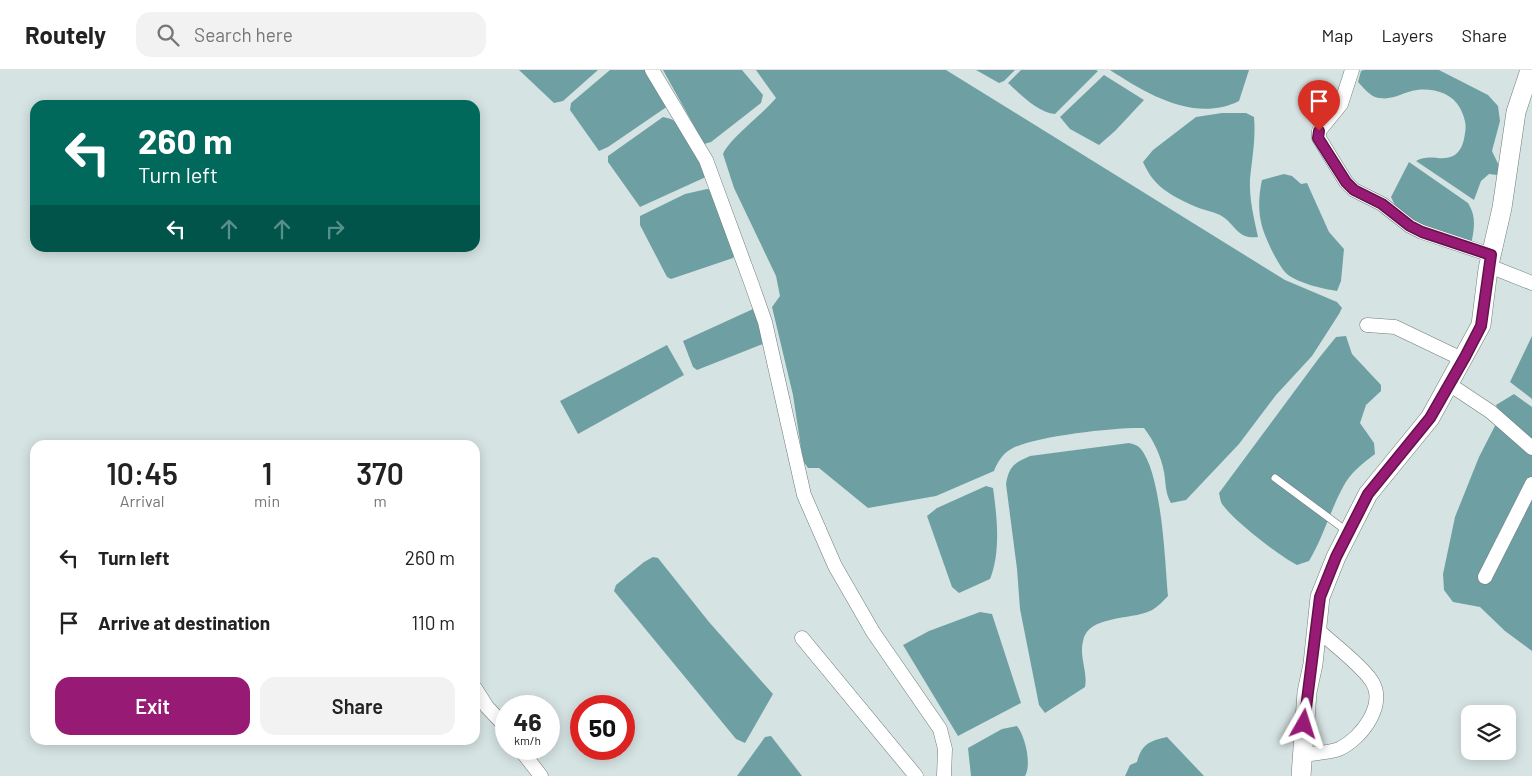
<!DOCTYPE html>
<style>
body{margin:0;font-family:Barlow,sans-serif;background:#f2f2f2;color:#222;height:100vh;display:flex;flex-direction:column;font-size:19px;white-space:nowrap}
*{box-sizing:border-box;margin:0}
p{font-size:16px;color:#767676}
.icon{flex:none;width:28px;height:28px;fill:none;stroke:currentColor;stroke-width:2;stroke-linecap:round;stroke-linejoin:round}
.map{position:relative;flex:1;overflow:hidden}
.panel{position:absolute;left:30px;top:370px;width:450px;height:305px;display:flex;flex-direction:column;background:#fff;border-radius:15px;box-shadow:0 2px 12px #0003}
.panel>*{flex:none}
.banner{position:absolute;left:30px;top:30px;width:450px;height:152px;border-radius:15px;box-shadow:0 2px 12px #0003;background:#00695c;color:#fff;overflow:hidden}
.controls{position:absolute;left:1461px;top:635px;display:grid;gap:10px}
.controls a{display:grid;place-items:center;width:55px;height:55px;border-radius:10px;background:#fff;box-shadow:0 2px 12px #0003;font-size:25px}
.speed{position:absolute;left:495px;top:625px;display:flex;gap:10px;font-size:25px;font-weight:700;text-align:center}
.speed>*{display:grid;place-content:center;width:65px;height:65px;border-radius:50%;background:#fff;box-shadow:0 2px 12px #0003;line-height:1}
.speed small{font-size:12px;font-weight:400}
.speed .limit{border:8px solid #d22;background:#fff;color:#111}
.pin{position:absolute;display:grid;place-items:center;width:42px;height:42px;color:#fff;margin:-51px -21px;border-radius:50% 50% 50% 0;rotate:-45deg;box-shadow:0 0 5px #0007}
.pin .icon{rotate:45deg}
.me{position:absolute;width:55px;margin:-28px;rotate:6deg;stroke-linejoin:round;filter:drop-shadow(0 0 4px #0008)}
.turn{display:flex;align-items:center;gap:18px;height:105px;padding:0 25px;font-size:22px}
.turn .icon{width:65px;height:65px;stroke-width:2.5}
.turn b{display:block;font-size:35px;line-height:42px}
.lanes{display:flex;align-items:center;height:48px;padding:0 25px;background:#0003;justify-content:center;gap:25px;direction:ltr}
.lanes .off{opacity:.35}
.eta{display:flex;justify-content:space-evenly;align-items:center;height:85px;text-align:center}
.eta b{font-size:30px;font-weight:600;line-height:35px}
.action{display:flex;gap:10px;margin-top:auto;padding:10px 25px}
.action a{flex:1;height:58px;border-radius:15px;background:#971b74;color:#fff;font-size:20px;font-weight:600;line-height:58px;text-align:center}
.action a+a{background:#f2f2f2;color:#222}
ul{padding:0;list-style:none}
li{display:flex;align-items:center;gap:15px;height:65px;padding:0 25px}
li div{flex:1}
li b{display:block;font-size:19px}
li em{font-style:normal}
header{display:flex;align-items:center;gap:30px;box-sizing:border-box;height:70px;padding:0 25px;background:#fff;border-bottom:1px solid #e0e0e0}
header strong{font-size:24px}
nav{display:flex;gap:28px;margin-inline-start:auto;font-size:18px}
.search{width:350px;height:45px;background:#f2f2f2;display:flex;align-items:center;gap:12px;box-sizing:border-box;padding:0 18px;border-radius:15px;color:#767676;font-size:19px}
.map>svg:first-child{display:block}
</style>
<header>
<strong>Routely</strong>
<div class="search"><svg class="icon" aria-label="search" viewBox="0 0 24 24"><circle cx="10" cy="10" r="6"/><path d="M15 15l6 6"/></svg>Search here</div>
<nav><a>Map</a><a>Layers</a><a>Share</a></nav>
</header>
<div class="map">
<svg width="1532" height="706" viewBox="0 0 1532 706">
<rect width="100%" height="100%" fill="#d6e3e3"/>
<g fill="#6ea0a3">
<path d="M519,0H598L563,31L554,33Z"/>
<path d="M610,0H647L668,36L608,77L599,81L570,40L571,33Z"/>
<path d="M663,0H742L763,25L761,33L711,72L704,74Z"/>
<path d="M756,0H946L1285,210L1337,232L1342,238L1339,244L1312,286L1276,325L1239,374L1186,430L1171,433C1165,423 1166,413 1164,402C1161,386 1154,371 1144,358C1116,357 1037,366 1013,378C1003,383 998,391 994,401L936,426L868,438L819,398H808L803,391L793,325L772,237L780,226L776,206L734,118L723,84C729,69 763,44 776,28Z"/>
<path d="M976,0H1015L1004,11L999,13Z"/>
<path d="M1021,0H1096L1098,1L1055,44C1039,43 1020,24 1008,13Z"/>
<path d="M1110,0H1249L1239,31C1195,53 1147,24 1110,0Z"/>
<path d="M1364,0H1439L1488,25L1498,36L1500,51L1492,81L1500,98L1497,105L1489,104L1481,111L1474,130L1416,91C1430,83 1440,92 1453,86C1461,82 1464,72 1465,63C1467,54 1464,46 1460,38C1452,23 1433,18 1417,20C1402,22 1392,32 1375,27C1368,24 1363,17 1358,12L1361,1Z"/>
<path d="M1104,5L1144,30L1115,61L1099,75L1070,59L1060,47Z"/>
<path d="M1222,43H1246L1254,47C1256,68 1252,88 1250,109C1249,129 1254,148 1258,167C1237,170 1235,153 1220,145C1212,141 1202,140 1194,136C1170,125 1154,117 1143,92L1153,80L1196,47Z"/>
<path d="M663,47L671,49L681,55L708,106L640,137L608,92V86Z"/>
<path d="M1409,92L1468,133C1477,147 1474,160 1471,175C1446,166 1401,155 1391,127Z"/>
<path d="M1284,104L1292,106L1301,114L1307,113L1329,162L1344,179L1341,211L1337,221C1323,219 1298,213 1287,204C1278,196 1263,164 1261,152C1258,139 1259,123 1262,110Z"/>
<path d="M707,119L712,120L736,183L733,188L671,209L667,207L640,155V146L685,124Z"/>
<path d="M753,239L765,273L697,300L693,297L683,271Z"/>
<path d="M1346,266L1352,284L1381,315V321L1366,335L1360,353L1374,373L1375,384C1363,393 1350,403 1343,417C1330,441 1323,468 1309,491L1297,495C1278,485 1234,451 1222,434C1220,431 1220,426 1219,423L1319,288L1336,267Z"/>
<path d="M1532,266V329L1510,312Z"/>
<path d="M667,275L684,305L578,364L560,331Z"/>
<path d="M1514,324L1532,337V581L1505,561L1480,537L1453,532L1444,520L1443,504L1455,447L1479,387L1500,346L1496,335Z"/>
<path d="M1129,373C1133,374 1137,375 1140,378C1162,403 1165,492 1168,526C1163,531 1157,538 1150,541C1131,550 1088,545 1083,571C1079,587 1088,602 1085,617L1045,643L1039,635L1020,539L1017,499L1006,414C1009,396 1014,393 1030,386Z"/>
<path d="M986,416L993,418C997,447 1001,481 990,509L959,523L952,517L927,446L937,438Z"/>
<path d="M653,487L658,488L709,552L773,624L745,673L736,669L614,521L616,515L644,492Z"/>
<path d="M980,542L992,544L1021,633L958,666L903,575L929,561Z"/>
<path d="M1017,656C1025,666 1032,694 1025,706H971L968,678L1002,659Z"/>
<path d="M771,666L802,706H737L765,667Z"/>
<path d="M1167,667L1204,706H1125L1130,695L1137,692C1142,674 1149,671 1167,667Z"/>
</g>
<g fill="none" stroke-linecap="round" stroke-linejoin="round">
<defs>
<path id="lane" d="M1275,408L1348,462"/>
<g id="street">
<path d="M652,0L706,90L752,215L765,252L804,425L835,496L873,562L940,659L945,679L944,706"/>
<path d="M1352,0L1341,34L1319,61V68L1346,112L1354,120L1382,134L1410,156L1422,162L1491,185"/>
<path d="M1489,196L1532,213"/>
<path d="M1367,255L1395,257L1464,290"/>
<path d="M1449,314L1491,342L1532,378"/>
<path d="M1485,507L1532,414"/>
<path d="M802,568L916,706"/>
<path d="M475,618L487,637L506,657"/>
<path d="M520,679L541,706"/>
<path d="M1302,685C1314,683 1328,683 1339,679C1361,669 1388,634 1371,610C1359,593 1334,575 1318,560"/>
</g>
<path id="secondary" d="M1301,706L1307,622L1313,594L1320,527L1336,487L1368,424L1430,348L1481,255L1488,199L1502,138L1516,42L1530,0"/>
</defs>
<use href="#lane" stroke="#707c7c" stroke-width="8"/>
<use href="#street" stroke="#707c7c" stroke-width="15"/>
<use href="#secondary" stroke="#707c7c" stroke-width="20"/>
<use href="#lane" stroke="#fff" stroke-width="7"/>
<use href="#street" stroke="#fff" stroke-width="14"/>
<use href="#secondary" stroke="#fff" stroke-width="19"/>
</g>
<g fill="none" stroke-linecap="round" stroke-linejoin="round">
<defs>
<path id="route" d="M1304,654L1320,527L1336,487L1368,424L1430,348L1465,287L1481,256L1491,185L1422,162L1410,156L1382,134L1354,120L1346,112L1318,68L1319,61"/>
</defs>
<use href="#route" stroke="#62124b" stroke-width="12"/>
<use href="#route" stroke="#971b74" stroke-width="9"/>
</g>
</svg>
<div class="controls">
<a><svg class="icon" aria-label="layers" viewBox="0 0 24 24"><path d="M12 4l9 5-9 5-9-5zM3 14l9 5 9-5"/></svg></a>
</div>
<div class="speed"><div>46<small>km/h</small></div><div class="limit">50</div></div>
<div class="pin" style="left:1319px;top:61px;background:#d93025"><svg class="icon" aria-label="arrive" viewBox="0 0 24 24"><path d="M6 21V4h12l-3 4 3 4H6"/></svg></div>
<svg class="me" style="left:1304px;top:654px" viewBox="-20 -20 40 40"><path d="M0-17L14 15 0 8-14 15z" fill="#971b74" stroke="#fff" stroke-width="4"/></svg>
<div class="banner">
<div class="turn"><svg class="icon" aria-label="left" viewBox="0 0 24 24"><path d="M17 20v-9H6M10 6l-5 5 5 5"/></svg><div><b>260 m</b>Turn left</div></div>
<div class="lanes"><svg class="icon" aria-label="left" viewBox="0 0 24 24"><path d="M17 20v-9H6M10 6l-5 5 5 5"/></svg><svg class="icon off" aria-label="ahead" viewBox="0 0 24 24"><path d="M12 20V5M6 11l6-6 6 6"/></svg><svg class="icon off" aria-label="ahead" viewBox="0 0 24 24"><path d="M12 20V5M6 11l6-6 6 6"/></svg><svg class="icon off" aria-label="right" viewBox="0 0 24 24"><path d="M7 20v-9h11M14 6l5 5-5 5"/></svg></div>
</div>
<section class="panel">
<div class="eta">
<div><b>10:45</b><p>Arrival</p></div>
<div><b>1</b><p>min</p></div>
<div><b>370</b><p>m</p></div>
</div>
<ul>
<li><svg class="icon" aria-label="left" viewBox="0 0 24 24"><path d="M17 20v-9H6M10 6l-5 5 5 5"/></svg><div><b>Turn left</b></div><em>260 m</em></li>
<li><svg class="icon" aria-label="arrive" viewBox="0 0 24 24"><path d="M6 21V4h12l-3 4 3 4H6"/></svg><div><b>Arrive at destination</b></div><em>110 m</em></li>
</ul>
<div class="action"><a>Exit</a><a>Share</a></div>
</section>
</div>
